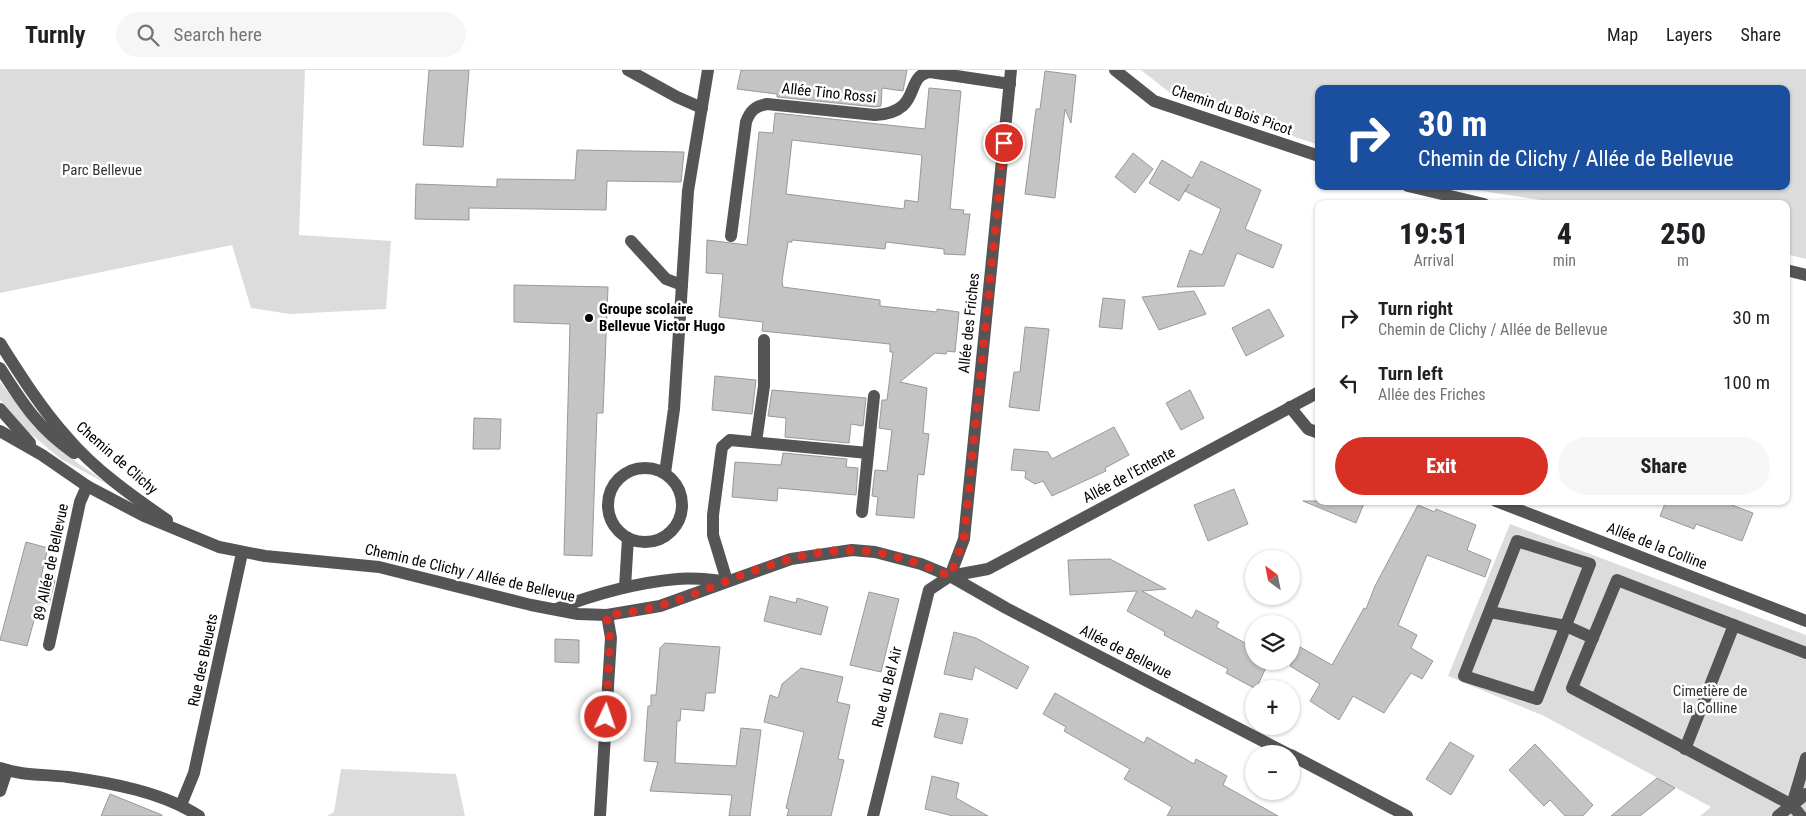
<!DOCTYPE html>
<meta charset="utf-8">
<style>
body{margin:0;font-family:"Roboto Condensed",sans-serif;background:#f6f6f6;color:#202124;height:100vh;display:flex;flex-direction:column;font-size:19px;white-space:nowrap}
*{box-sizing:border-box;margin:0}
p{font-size:16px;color:#757577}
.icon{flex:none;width:28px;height:28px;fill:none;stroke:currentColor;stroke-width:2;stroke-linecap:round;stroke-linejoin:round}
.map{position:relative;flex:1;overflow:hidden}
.sheet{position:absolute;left:1315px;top:130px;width:475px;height:305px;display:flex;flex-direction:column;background:#fff;border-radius:10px;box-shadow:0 1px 4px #0004}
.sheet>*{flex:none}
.banner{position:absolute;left:1315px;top:15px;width:475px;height:105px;border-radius:10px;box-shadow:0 1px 4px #0004;background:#1a4fa0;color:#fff;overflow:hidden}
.needle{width:32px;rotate:328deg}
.tools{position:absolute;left:1245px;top:480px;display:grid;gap:10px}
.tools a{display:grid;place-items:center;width:55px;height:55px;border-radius:50%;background:#fff;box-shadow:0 1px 4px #0004;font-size:25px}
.pin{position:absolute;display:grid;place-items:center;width:42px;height:42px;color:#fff;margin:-21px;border:2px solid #fff;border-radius:50%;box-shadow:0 1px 5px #0007}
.me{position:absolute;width:55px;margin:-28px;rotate:3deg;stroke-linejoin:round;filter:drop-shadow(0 0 4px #0008)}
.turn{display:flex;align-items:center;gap:18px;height:105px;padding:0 20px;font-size:22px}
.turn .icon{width:65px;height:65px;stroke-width:2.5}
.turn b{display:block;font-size:35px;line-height:42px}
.eta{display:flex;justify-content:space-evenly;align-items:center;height:85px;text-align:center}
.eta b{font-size:30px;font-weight:800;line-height:35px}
.button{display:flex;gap:10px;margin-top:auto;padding:10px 20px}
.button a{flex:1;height:58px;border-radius:30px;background:#d93025;color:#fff;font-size:20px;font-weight:800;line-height:58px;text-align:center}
.button a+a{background:#f6f6f6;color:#202124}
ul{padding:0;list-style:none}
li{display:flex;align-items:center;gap:15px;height:65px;padding:0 20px}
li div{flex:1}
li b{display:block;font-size:19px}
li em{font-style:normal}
header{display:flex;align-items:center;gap:30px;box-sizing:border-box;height:70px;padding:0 25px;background:#fff;border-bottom:1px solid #e0e0e0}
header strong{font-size:24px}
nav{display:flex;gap:28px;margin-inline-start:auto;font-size:18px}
.search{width:350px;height:45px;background:#f6f6f6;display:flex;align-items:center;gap:12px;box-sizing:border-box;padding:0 18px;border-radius:28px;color:#757577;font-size:19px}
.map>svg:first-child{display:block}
</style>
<header>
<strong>Turnly</strong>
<div class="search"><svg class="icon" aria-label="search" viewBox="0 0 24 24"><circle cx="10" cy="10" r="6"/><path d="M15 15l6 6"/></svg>Search here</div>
<nav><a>Map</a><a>Layers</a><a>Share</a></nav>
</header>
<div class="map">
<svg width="1806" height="746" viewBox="0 0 1806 746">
<rect width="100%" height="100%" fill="#fff"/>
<g fill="#dcdcdc">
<path d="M0,0H305L299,165L391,171L386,239L290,244L251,238L232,175L0,223Z"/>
<path d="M1141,0H1806V189L1786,184V134H1567L1450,116H1786V19H1319V75L1174,26Z"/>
<path d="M0,312L39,361L79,394L114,418L61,389L26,360L0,330Z"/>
<path d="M1510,454L1806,565V746H1700L1711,737L1544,646L1448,606Z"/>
<path d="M341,699L456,704L465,746H327L334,742Z"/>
</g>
<g fill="#c4c4c4" stroke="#999" fill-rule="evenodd">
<path d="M429,0H469L463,77L423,75Z"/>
<path d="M741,0H907L903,21L882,18L881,36L875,37L777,27V24L737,19Z"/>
<path d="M1045,1L1076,5L1071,53L1065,39L1055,128L1025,124L1036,39H1040Z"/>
<path d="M929,18L961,21L950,139L964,140L963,144H970L965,185L944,184V179L886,172L885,179L792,170V172H788L782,211L783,217L880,230V236L937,242V239L959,242L955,282L947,281L946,284L935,283L900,312L927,318L923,363L929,364L924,405L918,404L914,448L876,445L878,427L872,426L875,400L887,401L892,360L879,358L882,330H887L893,282H890V274L762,261L763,252L719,247L723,204L706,203L707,170L747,175L759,62L773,63L775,43L925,59ZM792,70L922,85L918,132L905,130L904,139L786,124Z"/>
<path d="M577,80L684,82L681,112L607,111L606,140L469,138V150L415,149L416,114L497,117V109L575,110Z"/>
<path d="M1133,83L1153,99L1135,123L1115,107Z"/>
<path d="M1162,90L1192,108L1201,91L1261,120L1245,159L1282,175L1273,198L1237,183L1224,216L1177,217L1190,180L1202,185L1221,139L1185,121L1189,114L1179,131L1149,113Z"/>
<path d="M514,215L608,217L603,343H597L592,486L564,485L570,254L514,252Z"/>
<path d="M1194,221L1206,244L1159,260L1142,227Z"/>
<path d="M1103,228L1125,230L1122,259L1099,257Z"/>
<path d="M1269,239L1284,266L1246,286L1232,258Z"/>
<path d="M1025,257L1049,259L1039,341L1009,337L1014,302H1020Z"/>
<path d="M715,306L756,310L752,344L712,340Z"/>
<path d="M772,320L866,328L863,356L851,354L849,373L785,367L786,348L768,346Z"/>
<path d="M1190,320L1204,348L1181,360L1166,333Z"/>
<path d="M474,348L501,349L500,379H473Z"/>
<path d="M1114,357L1129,385L1105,398L1106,401L1052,426L1043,411L1035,414L1025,408L1026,401L1011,400L1014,379L1048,382L1052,389Z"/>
<path d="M783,383L847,389L846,397L858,398L856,425L778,418L777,431L732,427L735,392L781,395Z"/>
<path d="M1234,419L1248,454L1208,471L1194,435Z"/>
<path d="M1303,431H1365L1356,453Z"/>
<path d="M1666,431H1721L1753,443L1742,471L1696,454L1694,459L1660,446Z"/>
<path d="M1418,435L1435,442L1436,439L1476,455L1467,480L1491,490L1485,507L1427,485L1398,555L1417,565L1411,578L1433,591L1422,609L1411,603L1384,643L1353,626L1339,650L1310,631L1320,614L1290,596L1300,577L1332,595L1364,538L1366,539L1375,516Z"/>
<path d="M26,472L48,478L41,507L55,510L49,535L39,532L27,576L0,570Z"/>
<path d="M1110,489L1166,519L1142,521L1192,548L1196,540L1219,552L1216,557L1254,578V591H1269L1256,619L1226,603L1228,599L1164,565L1165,562L1127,541L1137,521L1070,525L1068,490Z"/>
<path d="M869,522L899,529L881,602L850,595Z"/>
<path d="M770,526L796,533L797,528L828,537L821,565L764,551Z"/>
<path d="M954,562L976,568L1029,597L1017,619L975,597L972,610L944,604Z"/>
<path d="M555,569L579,570V593L555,592Z"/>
<path d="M665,573L720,577L715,623H706L704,641L681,639L680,651H677L675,693L736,696L741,658L761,660L750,746H729L732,725L650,721L658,692L644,691L648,636H651V625H656L660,578Z"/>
<path d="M801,598L843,607L837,632L850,635L838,689L844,690L831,746H787L789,739L786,738L804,662L764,652L770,625L778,628L782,614Z"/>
<path d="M1055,623L1144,673L1147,667L1194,694L1196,689L1227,706L1223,715L1278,746H1167L1172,737L1124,709L1130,699L1064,661L1066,657L1043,644Z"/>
<path d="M940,643L968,649L962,674L934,667Z"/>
<path d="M1450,672L1474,686L1451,725L1426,709Z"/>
<path d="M1535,674L1593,735L1583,746H1565L1550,730L1544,736L1509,700Z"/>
<path d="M932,706L959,713L956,728L988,746H953L925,739Z"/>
<path d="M1657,708L1675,718L1640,746H1611Z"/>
<path d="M110,724L162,745V746H101Z"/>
</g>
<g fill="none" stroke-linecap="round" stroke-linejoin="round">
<g stroke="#555" stroke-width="12">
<path d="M628,0L677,27L702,38"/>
<path d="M1115,0L1154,31L1319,86"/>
<path d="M1408,116L1484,134"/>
<path d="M731,166L746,52C750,41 755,36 767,34L875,45C924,42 903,6 930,2L1010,14"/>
<path d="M631,171L666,209L682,215"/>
<path d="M1786,200L1806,205"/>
<path d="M0,273C21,306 41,338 67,367C94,399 132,426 167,450"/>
<path d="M0,298C23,334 38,358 74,383"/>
<path d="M1290,337L1308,359L1319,363"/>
<path d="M0,339L30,373"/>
<path d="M0,361L42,385L87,416L144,446L219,477L265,486L379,497L531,535L578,544L607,545L660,536L791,489L852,480L875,482L921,494L950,506L1006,538L1288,684"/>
<path d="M756,372L764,316V270"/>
<circle cx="645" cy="435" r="37"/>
<path d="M665,403L674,339L688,121L708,0"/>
<path d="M1496,431L1806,551"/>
<path d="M862,442L874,326"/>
<path d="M1517,471L1590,494L1537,629L1464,606Z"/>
<path d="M950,506L964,469L1011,0"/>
<path d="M625,517L628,468"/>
<path d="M556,539C595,524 634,513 677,509C693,507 711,510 727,511L713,465V445L722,377L730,370L868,383"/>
<path d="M1490,542L1566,556L1593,568"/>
<path d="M49,575L80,432L87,416"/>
<path d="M1685,679L1734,555"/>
<path d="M1291,685L1407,746"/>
<path d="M0,698C22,706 45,704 68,707C112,713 162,722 199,746"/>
<path d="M0,721L7,700"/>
<path d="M181,735L194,703L242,483"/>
<path d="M1792,735L1806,688"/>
<path d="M600,746L611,568L607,545"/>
<path d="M873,746L929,520L950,506L988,499L1319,322"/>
<path d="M1778,746L1806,724"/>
<path d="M1801,746L1792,735L1572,618L1617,510L1806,583"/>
</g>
</g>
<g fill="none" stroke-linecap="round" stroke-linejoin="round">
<path stroke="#d93025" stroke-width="9" stroke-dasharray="0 16.2" d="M606,647L610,568L606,545C624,543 642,541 659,536C729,515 799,471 874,482C901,486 926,496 950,506L964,469L1004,73"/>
</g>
<circle fill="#000" stroke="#fff" stroke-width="2" cx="589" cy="248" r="5"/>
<g text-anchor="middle" stroke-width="5" stroke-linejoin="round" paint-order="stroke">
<g font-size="15" fill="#000" stroke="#fff">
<text transform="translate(829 23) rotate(6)" y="5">Allée Tino Rossi</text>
<text transform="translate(1232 40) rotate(19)" y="5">Chemin du Bois Picot</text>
<text transform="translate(969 253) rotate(-84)" y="5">Allée des Friches</text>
<text transform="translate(117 388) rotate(41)" y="5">Chemin de Clichy</text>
<text transform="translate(1129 405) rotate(-28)" y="5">Allée de l'Entente</text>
<text transform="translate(1657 476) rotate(21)" y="5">Allée de la Colline</text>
<text transform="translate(51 492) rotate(-78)" y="5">89 Allée de Bellevue</text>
<text transform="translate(470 503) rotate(13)" y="5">Chemin de Clichy / Allée de Bellevue</text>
<text transform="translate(1126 582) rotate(27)" y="5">Allée de Bellevue</text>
<text transform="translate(203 590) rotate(-78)" y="5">Rue des Bleuets</text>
<text transform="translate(887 617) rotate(-76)" y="5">Rue du Bel Air</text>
</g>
<g font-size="15" fill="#333" stroke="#fff">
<text x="102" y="105">Parc Bellevue</text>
<text x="1710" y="626">Cimetière de<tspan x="1710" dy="17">la Colline</tspan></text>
</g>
<g font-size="15" font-weight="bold" fill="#000" stroke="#fff" text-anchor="start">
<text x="599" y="244">Groupe scolaire<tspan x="599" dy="17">Bellevue Victor Hugo</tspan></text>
</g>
</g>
</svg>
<div class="tools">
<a><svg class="needle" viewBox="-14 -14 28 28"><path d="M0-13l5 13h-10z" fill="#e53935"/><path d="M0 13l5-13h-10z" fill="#757577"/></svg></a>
<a><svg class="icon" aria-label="layers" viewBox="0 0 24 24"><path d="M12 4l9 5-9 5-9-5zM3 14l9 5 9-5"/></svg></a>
<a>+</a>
<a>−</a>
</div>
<div class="pin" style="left:1004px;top:73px;background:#d93025"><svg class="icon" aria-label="arrive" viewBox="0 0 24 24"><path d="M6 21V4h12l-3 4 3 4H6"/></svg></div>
<svg class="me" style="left:606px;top:647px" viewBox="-20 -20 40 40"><circle r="17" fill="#d93025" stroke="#fff" stroke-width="3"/><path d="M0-11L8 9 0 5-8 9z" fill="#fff"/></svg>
<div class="banner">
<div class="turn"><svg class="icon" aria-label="right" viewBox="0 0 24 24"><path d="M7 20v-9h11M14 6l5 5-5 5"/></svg><div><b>30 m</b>Chemin de Clichy / Allée de Bellevue</div></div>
</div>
<section class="sheet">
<div class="eta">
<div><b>19:51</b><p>Arrival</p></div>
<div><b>4</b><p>min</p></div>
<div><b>250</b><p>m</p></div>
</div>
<ul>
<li><svg class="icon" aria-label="right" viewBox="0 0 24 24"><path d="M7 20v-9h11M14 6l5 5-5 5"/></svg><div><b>Turn right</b><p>Chemin de Clichy / Allée de Bellevue</p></div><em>30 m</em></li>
<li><svg class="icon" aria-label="left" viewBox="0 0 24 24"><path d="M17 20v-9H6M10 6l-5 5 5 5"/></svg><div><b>Turn left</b><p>Allée des Friches</p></div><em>100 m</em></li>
</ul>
<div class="button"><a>Exit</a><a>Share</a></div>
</section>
</div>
